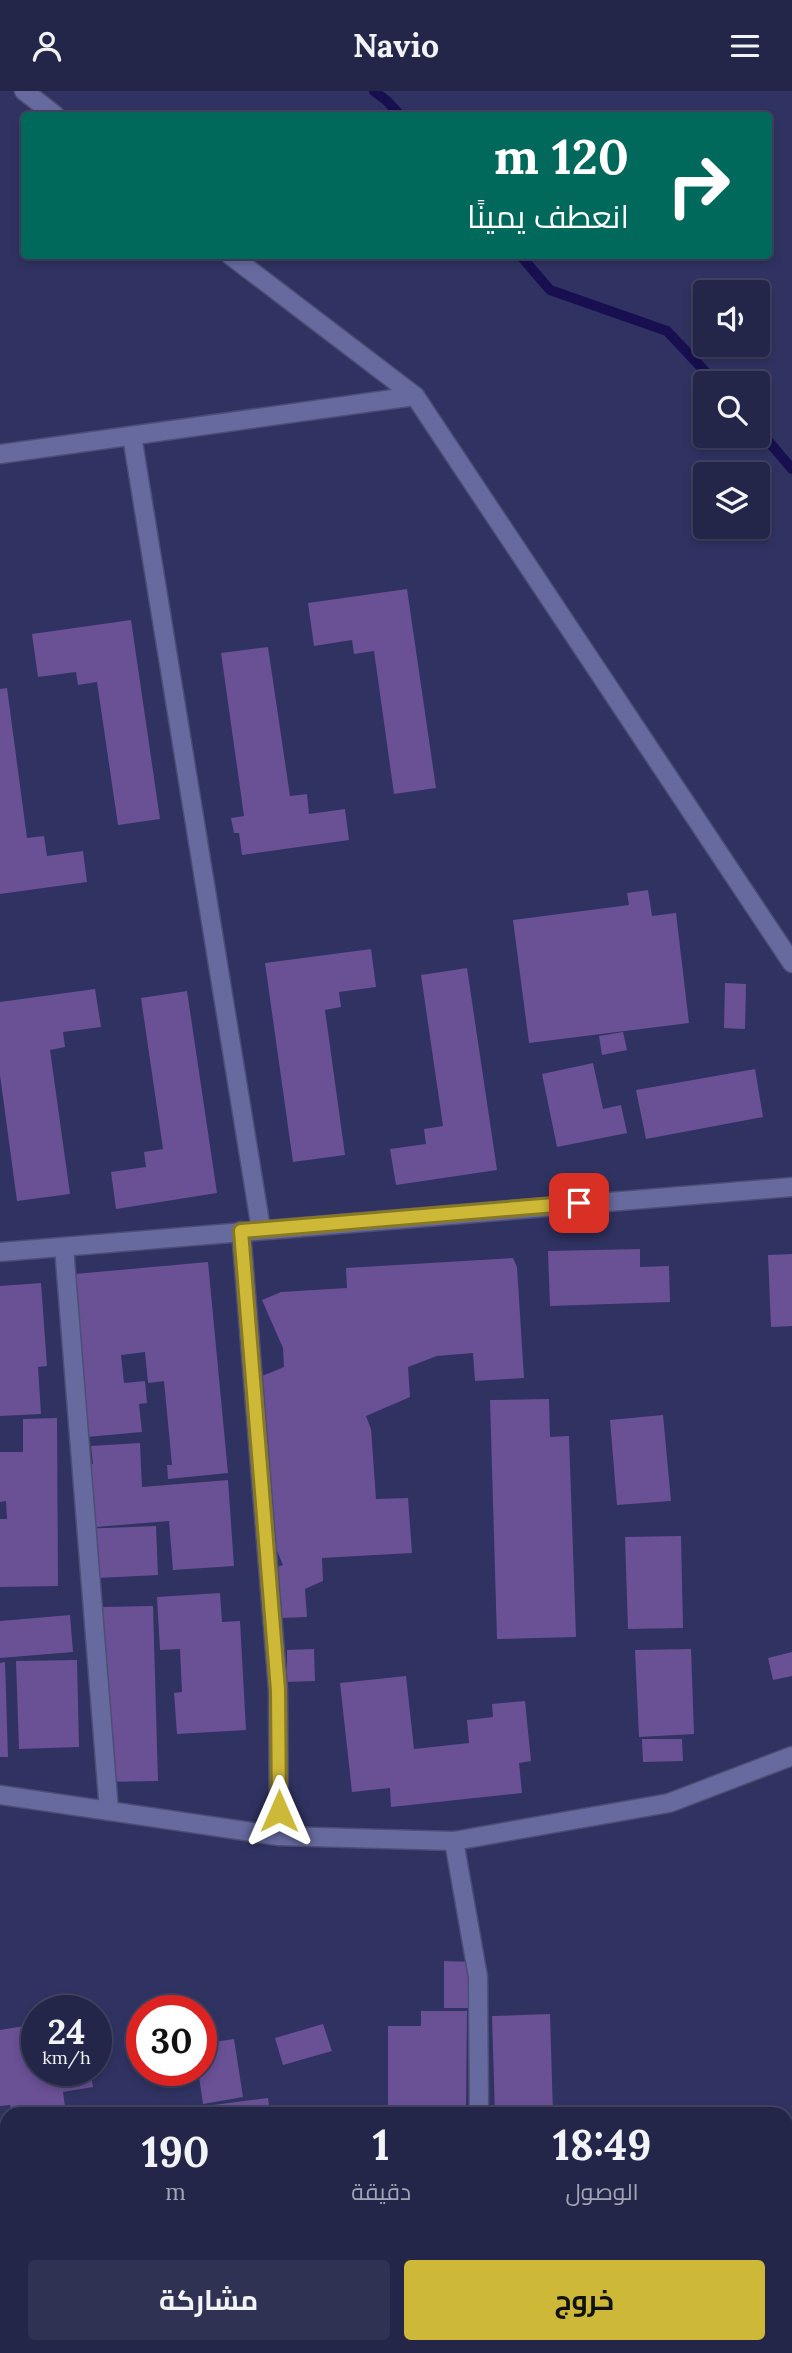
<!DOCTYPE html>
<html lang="ar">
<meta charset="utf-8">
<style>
body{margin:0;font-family:Lora,Cairo,serif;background:#303253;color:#f1f3f6;direction:rtl;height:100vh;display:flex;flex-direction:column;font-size:26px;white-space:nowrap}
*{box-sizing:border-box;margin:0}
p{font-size:23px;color:#a3a5b4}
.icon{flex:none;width:38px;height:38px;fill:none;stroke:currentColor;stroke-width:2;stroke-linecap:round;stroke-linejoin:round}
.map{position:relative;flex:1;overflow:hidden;direction:ltr}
.drawer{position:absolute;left:0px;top:2016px;width:793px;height:247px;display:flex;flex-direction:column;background:#242649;border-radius:21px 21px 0 0;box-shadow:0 4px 10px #0003,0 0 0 2px #414361;direction:rtl}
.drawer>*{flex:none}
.guide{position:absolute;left:21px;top:21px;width:751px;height:147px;border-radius:7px;box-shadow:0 4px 10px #0003,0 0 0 2px #414361;direction:rtl;background:#00695c;color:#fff;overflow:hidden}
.buttons{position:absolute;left:693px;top:189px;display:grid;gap:14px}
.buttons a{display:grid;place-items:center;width:77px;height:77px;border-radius:7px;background:#242649;box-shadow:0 4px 10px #0003,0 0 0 2px #414361;font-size:35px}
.speed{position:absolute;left:21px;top:1904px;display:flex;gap:14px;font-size:35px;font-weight:700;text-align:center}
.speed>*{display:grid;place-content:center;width:91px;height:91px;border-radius:50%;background:#242649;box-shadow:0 4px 10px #0003,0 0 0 2px #414361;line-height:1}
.speed small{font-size:18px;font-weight:400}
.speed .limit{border:10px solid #d22;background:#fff;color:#111}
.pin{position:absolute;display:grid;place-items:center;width:60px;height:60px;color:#fff;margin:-30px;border-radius:14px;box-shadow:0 4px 10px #0006}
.me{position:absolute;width:77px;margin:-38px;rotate:0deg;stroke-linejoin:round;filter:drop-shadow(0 0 5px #0008)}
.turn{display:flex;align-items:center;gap:24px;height:147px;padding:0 28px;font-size:32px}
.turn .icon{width:91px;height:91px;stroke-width:2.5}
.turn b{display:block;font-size:49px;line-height:60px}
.eta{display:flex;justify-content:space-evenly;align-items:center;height:119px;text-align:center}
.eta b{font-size:42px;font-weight:700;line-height:49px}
.button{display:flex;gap:14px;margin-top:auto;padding:14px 28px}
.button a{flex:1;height:80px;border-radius:7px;background:#ceb837;color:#111;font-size:28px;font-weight:700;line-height:80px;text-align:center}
.button a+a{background:#303253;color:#f1f3f6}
header{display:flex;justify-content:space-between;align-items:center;height:91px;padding:0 28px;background:#242649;font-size:32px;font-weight:700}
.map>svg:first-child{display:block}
</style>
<header><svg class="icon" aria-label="menu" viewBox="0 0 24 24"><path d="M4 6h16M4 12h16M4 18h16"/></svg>Navio<svg class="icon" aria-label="person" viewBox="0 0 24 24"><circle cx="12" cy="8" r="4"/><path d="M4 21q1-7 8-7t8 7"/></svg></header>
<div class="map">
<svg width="792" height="2262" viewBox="0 0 792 2262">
<rect width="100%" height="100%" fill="#303261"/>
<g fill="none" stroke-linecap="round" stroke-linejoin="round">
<g stroke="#170f4f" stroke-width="10">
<path d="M374,0L387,10L400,24"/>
<path d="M520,164L550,199L667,240L716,292"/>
<path d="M758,338L792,378"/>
</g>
</g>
<g fill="#6a5095">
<path d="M407,498L436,697L394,703L374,560L354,563L352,549L314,555L308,512Z"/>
<path d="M131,529L160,728L118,734L97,591L78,594L76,581L38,586L32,543Z"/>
<path d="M268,556L290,705L307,703L309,723L345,718L349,749L242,764L239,742H234L231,727L244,725L221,562Z"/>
<path d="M7,597L27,747L44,745L47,765L83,760L87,791L0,803V598Z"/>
<path d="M648,799L652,825L676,822L689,932L529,952L513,829L629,814L627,802Z"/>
<path d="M371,858L376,896L339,901L341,916L325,919L345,1064L293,1071L265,872Z"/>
<path d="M467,877L497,1079L396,1094L390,1058L426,1053L424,1038L443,1035L421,884Z"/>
<path d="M725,892L746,893L745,938L724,937Z"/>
<path d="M95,898L101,936L63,941L65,956L50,959L70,1103L17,1110L0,984V911Z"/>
<path d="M187,900L217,1102L116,1118L111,1081L146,1076L144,1061L163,1058L141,907Z"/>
<path d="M623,941L627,959L602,964L599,945Z"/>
<path d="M593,972L603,1018L621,1014L627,1042L557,1056L542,983Z"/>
<path d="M755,978L763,1026L646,1048L636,999Z"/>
<path d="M640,1158V1176L669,1175L670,1211L550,1215L548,1160Z"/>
<path d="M792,1163V1235L771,1236L768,1164Z"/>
<path d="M513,1167L517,1176L524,1287L475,1290L473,1262L437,1265L408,1276L410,1306L366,1325L371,1338L376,1408L408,1407L412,1462L322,1467L323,1490L305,1498L307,1526L280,1527L277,1476L283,1474L272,1448L262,1285L284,1276L283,1257L262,1209L281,1201L347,1197L346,1177Z"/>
<path d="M208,1171L228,1382L168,1388L167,1374H172L164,1290L148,1292L145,1261L121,1264L124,1292L145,1290L147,1312L139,1313L142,1341L87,1346L64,1184Z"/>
<path d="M41,1192L47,1275L38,1276L41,1323L0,1325V1195Z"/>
<path d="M549,1308L550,1346L569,1345L576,1546L497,1548L490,1309Z"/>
<path d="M663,1324L671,1410L617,1414L610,1329Z"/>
<path d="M57,1327L58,1495L0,1496V1428H7L6,1410L0,1411V1361H23V1328Z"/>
<path d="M140,1352L142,1396L228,1389L234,1475L173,1479L169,1430L96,1436L93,1401H80L79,1373H93L91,1355Z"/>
<path d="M156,1435L158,1484L98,1487L80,1438Z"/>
<path d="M681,1445L683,1537L628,1538L625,1446Z"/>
<path d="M220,1502L222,1531L240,1530L246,1639L177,1643L174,1602L182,1601L180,1558L160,1559L157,1506Z"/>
<path d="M153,1515L158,1690L101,1691L106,1645L102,1516Z"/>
<path d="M70,1524L73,1561L0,1567V1530Z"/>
<path d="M314,1558L315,1590L287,1591V1559Z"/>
<path d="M691,1558L694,1643L639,1646L635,1559Z"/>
<path d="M792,1561V1585L773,1589L768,1567Z"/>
<path d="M77,1569L79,1656L19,1658L16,1570Z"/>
<path d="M5,1571L8,1666H0V1572Z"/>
<path d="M406,1585L414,1658L469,1652L467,1629L493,1626L492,1613L525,1610L531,1670L519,1672L522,1702L391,1716L390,1697L352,1701L340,1592Z"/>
<path d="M642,1648H682L683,1670L643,1671Z"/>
<path d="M444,1870L475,1871V1917H444Z"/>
<path d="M421,1920H467L466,2023H388V1935H421Z"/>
<path d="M550,1923L553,2023H495L492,1925Z"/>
<path d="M37,1933V1979H90L93,1996L63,2001L66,2023H12L10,2014L0,2015V1939Z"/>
<path d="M323,1933L332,1960L283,1974L275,1947Z"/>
<path d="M234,1948L243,2006L203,2013L198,1979H201V1953Z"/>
<path d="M268,2007L270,2023H215L213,2014Z"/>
<path d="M7,2249V2256H61L62,2262H0V2250Z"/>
<path d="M76,2256H128L131,2262H78Z"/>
<path d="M380,2256H427V2261L380,2258Z"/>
<rect x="524" y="2256" width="54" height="6"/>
</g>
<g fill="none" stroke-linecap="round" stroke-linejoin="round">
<defs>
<g id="minor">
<path d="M24,0L55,24"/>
<path d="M230,164L415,305L792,872"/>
<path d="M132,345L261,1138"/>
<path d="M0,363L415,305"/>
<path d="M241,1140L278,1599L279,1745"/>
<path d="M64,1156L109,1720"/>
<path d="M0,1161L792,1096"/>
<path d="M0,1704L279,1745L454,1750L669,1712L792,1665"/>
<path d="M454,1750L478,1886L479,2023"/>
</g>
</defs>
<use href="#minor" stroke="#4d4e75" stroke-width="21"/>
<use href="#minor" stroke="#666a9f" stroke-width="18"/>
</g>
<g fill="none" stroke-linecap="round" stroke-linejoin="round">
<defs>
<path id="route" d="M279,1720L278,1599L241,1140L579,1112"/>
</defs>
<use href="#route" stroke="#867824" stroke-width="18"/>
<use href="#route" stroke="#ceb837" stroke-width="12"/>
</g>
</svg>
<div class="buttons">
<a><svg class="icon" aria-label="sound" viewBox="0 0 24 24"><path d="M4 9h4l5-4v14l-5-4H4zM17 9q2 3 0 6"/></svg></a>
<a><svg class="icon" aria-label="search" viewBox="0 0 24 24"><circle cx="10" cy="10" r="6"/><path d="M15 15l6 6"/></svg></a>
<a><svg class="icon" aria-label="layers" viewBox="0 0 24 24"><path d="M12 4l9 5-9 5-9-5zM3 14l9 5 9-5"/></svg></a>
</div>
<div class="speed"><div>24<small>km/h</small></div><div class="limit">30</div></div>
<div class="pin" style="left:579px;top:1112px;background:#d93025"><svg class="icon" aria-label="arrive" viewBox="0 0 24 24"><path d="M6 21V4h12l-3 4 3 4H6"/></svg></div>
<svg class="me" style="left:279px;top:1720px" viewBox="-20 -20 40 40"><path d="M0-17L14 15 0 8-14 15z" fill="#ceb837" stroke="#fff" stroke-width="4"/></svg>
<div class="guide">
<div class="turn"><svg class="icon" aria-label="right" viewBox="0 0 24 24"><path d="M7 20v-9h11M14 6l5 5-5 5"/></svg><div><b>120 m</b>انعطف يمينًا</div></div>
</div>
<section class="drawer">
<div class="eta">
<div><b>18:49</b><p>الوصول</p></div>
<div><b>1</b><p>دقيقة</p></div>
<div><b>190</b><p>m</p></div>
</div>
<div class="button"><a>خروج</a><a>مشاركة</a></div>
</section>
</div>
